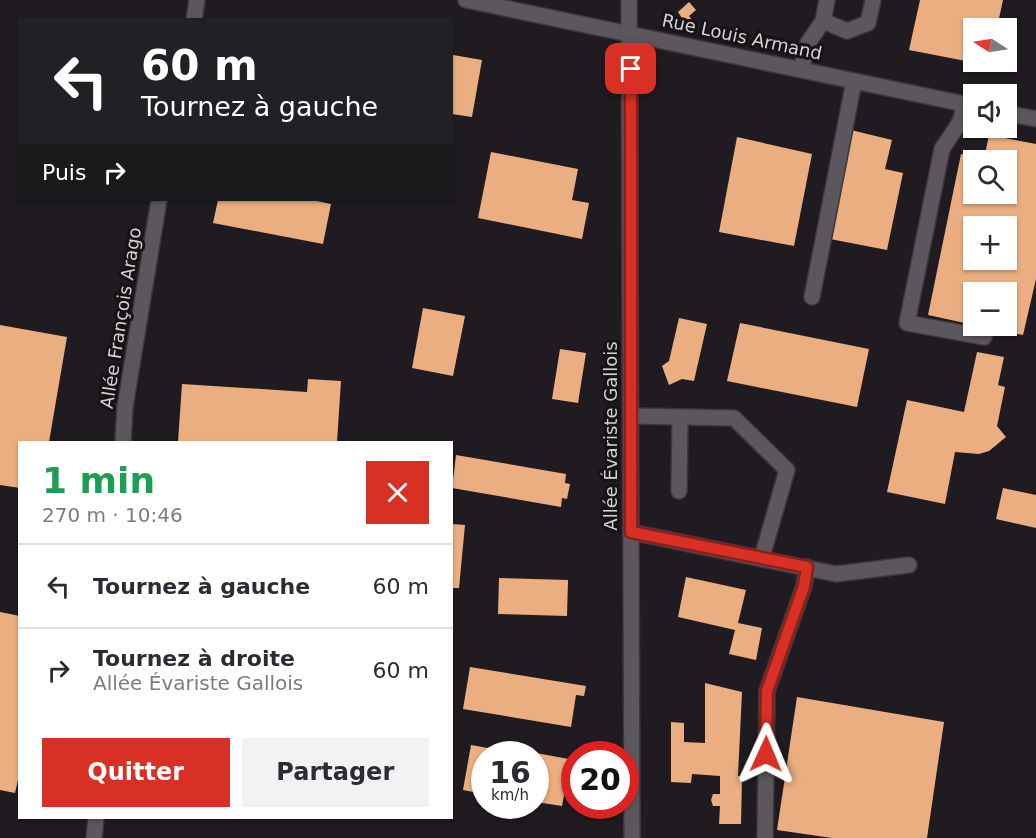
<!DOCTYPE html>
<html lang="fr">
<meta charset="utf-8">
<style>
body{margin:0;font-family:"DejaVu Sans",sans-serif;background:#f2f2f3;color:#2b2b33;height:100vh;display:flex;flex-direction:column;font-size:22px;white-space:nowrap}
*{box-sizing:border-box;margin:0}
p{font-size:20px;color:#7c7c81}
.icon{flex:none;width:33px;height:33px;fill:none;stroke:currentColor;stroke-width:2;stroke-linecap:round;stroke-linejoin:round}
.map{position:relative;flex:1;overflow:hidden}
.panel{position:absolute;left:18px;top:441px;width:435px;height:378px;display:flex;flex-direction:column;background:#fff;border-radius:0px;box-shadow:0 2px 4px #0004}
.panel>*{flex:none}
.guide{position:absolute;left:18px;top:18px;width:435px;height:183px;border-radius:0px;box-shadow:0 2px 4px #0004;background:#202124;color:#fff;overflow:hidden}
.needle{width:39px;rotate:282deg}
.controls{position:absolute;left:963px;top:18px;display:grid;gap:12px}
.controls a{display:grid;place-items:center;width:54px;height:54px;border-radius:0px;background:#fff;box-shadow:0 2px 4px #0004;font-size:30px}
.speed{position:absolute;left:471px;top:741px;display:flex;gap:12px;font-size:30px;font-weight:700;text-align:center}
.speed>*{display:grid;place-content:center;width:78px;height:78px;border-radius:50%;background:#fff;box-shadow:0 2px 4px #0004;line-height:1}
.speed small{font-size:15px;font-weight:400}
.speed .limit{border:9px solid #d22;background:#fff;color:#111}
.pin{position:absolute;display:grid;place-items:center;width:51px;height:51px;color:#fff;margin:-26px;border-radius:12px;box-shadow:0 3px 9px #0006}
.me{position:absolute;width:66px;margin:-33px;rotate:1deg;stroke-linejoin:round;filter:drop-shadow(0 0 4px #0008)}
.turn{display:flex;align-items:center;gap:21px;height:126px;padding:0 24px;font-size:27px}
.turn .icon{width:78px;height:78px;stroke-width:2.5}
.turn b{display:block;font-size:42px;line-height:51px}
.then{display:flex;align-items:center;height:57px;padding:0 24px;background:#0003;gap:12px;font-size:22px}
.round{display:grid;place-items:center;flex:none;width:63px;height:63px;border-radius:0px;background:#f2f2f3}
.headline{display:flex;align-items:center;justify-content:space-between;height:102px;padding:0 24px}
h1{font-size:36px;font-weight:600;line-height:45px;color:#1e9e55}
.action{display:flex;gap:12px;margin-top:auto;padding:12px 24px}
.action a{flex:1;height:69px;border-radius:0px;background:#d93025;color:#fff;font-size:24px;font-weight:600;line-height:69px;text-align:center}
.action a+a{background:#f2f2f3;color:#2b2b33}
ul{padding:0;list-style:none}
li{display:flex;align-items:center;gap:18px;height:84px;padding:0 24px;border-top:2px solid #e1e1e2}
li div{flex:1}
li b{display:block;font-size:22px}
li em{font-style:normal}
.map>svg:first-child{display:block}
</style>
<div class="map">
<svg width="1036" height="838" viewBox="0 0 1036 838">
<rect width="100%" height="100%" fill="#201b20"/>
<g fill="#ebae80" fill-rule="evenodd">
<path d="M920,0H1003L997,28H974L971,62L909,50Z"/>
<path d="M689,2L696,10L689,16L692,20L682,18L678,12Z"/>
<path d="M453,55L482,60L472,117L452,114Z"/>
<path d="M851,130L892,140L885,169L903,173L887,250L830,239Z"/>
<path d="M989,135L1036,144V279L1023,335L982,327L1006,326V292H974V325L928,315L961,154L984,159ZM974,160H1006V194H974ZM974,226H1006V260H974Z"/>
<path d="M737,137L812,154L794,246L719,232Z"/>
<path d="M491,152L578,169L572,200L589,203L582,239L478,218Z"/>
<path d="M218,200H312L331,204L323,244L213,223Z"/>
<path d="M423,308L465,316L453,376L412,368Z"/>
<path d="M679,318L707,324L694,381L682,379L669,385L662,366L669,361Z"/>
<path d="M740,323L869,349L857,407L727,381Z"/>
<path d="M0,325L67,337L49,442H20V488L0,485Z"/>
<path d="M560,349L586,353L578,403L552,399Z"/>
<path d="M977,352L1004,357L998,385L1005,387L997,426L1006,437L989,451L979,454L955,452L945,504L887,492L907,400L964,412Z"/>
<path d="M308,379L341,381L337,442H178L182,384L307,392Z"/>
<path d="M456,455L566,474L565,483L570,484L567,499L562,498L561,507L452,488Z"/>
<path d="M1003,488L1036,495V528L996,519Z"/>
<path d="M452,524L465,525L459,588H452Z"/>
<path d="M686,577L746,590L738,623L762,628L756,660L729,654L735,630L678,617Z"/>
<path d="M499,578L568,580L567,616L498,614Z"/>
<path d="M0,612L20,616V772L15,793L0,790Z"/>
<path d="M470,667L586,686L584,696L576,695L571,727L463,709Z"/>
<path d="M705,683L742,692L738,776L742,777L741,824H719L720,806H713L711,800L713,794H720V776L692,774L691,783L671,782V722L684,723V742L705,743Z"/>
<path d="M797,697L944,722L927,838H832L777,830Z"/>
<path d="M471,745L499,750L500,747L535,754H484V794L463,790Z"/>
<path d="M536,753L574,760V792L565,790L562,806L536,802Z"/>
</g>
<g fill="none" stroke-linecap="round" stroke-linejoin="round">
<defs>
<g id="minor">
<path d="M466,0L974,106"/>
<path d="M629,0L632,838"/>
<path d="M194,20L197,0"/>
<path d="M823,21L847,31L868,23L873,0"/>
<path d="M801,69L808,43L823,21L827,0"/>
<path d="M965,104L960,122L942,149L907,323L984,337"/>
<path d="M1006,113L1036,119"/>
<path d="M812,297L854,81"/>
<path d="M631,416L734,418L787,470L762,557"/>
<path d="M123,442L125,407L159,200"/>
<path d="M679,491L680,418"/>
<path d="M631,532L836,574L909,565"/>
<path d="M94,838L96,818"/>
<path d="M765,838L767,691L804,586L807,567"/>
</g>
</defs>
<use href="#minor" stroke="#3a373a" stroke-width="18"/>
<use href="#minor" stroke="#5c575c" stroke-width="15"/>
</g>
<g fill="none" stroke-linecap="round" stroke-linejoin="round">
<defs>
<path id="route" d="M631,69V532L807,567L804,586L767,691L766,754"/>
</defs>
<use href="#route" stroke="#8d1f18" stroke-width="15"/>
<use href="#route" stroke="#d93025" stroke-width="10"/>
</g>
<g text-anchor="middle" stroke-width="6" stroke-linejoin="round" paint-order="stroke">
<g font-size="18" fill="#d5d1d5" stroke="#171216">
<text transform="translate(742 37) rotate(12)" y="6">Rue Louis Armand</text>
<text transform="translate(121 318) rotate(-81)" y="6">Allée François Arago</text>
<text transform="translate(611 436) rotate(-90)" y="6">Allée Évariste Gallois</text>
</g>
</g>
</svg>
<div class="controls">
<a><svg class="needle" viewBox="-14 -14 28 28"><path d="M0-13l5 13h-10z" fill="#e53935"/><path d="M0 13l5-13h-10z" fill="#7c7c81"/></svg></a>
<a><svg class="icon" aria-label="sound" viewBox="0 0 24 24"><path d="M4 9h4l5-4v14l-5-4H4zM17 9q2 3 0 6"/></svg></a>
<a><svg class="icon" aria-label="search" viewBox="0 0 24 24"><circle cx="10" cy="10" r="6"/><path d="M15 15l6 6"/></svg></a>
<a>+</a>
<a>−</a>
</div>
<div class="speed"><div>16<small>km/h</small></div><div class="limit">20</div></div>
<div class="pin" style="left:631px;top:69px;background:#d93025"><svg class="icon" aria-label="arrive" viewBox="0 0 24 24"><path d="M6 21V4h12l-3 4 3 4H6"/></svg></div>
<svg class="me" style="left:766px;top:754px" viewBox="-20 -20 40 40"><path d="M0-17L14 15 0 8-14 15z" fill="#d93025" stroke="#fff" stroke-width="4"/></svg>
<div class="guide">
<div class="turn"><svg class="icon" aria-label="left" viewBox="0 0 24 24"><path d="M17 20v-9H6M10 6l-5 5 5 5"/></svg><div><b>60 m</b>Tournez à gauche</div></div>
<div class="then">Puis<svg class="icon" aria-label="right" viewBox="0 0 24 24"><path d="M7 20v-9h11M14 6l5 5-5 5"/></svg></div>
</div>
<section class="panel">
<div class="headline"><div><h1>1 min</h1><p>270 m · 10:46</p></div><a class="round" style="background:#d93025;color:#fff"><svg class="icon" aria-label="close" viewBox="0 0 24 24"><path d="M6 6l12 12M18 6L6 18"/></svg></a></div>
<ul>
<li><svg class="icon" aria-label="left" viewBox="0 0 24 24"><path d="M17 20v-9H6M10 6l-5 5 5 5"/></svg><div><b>Tournez à gauche</b></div><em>60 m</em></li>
<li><svg class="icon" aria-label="right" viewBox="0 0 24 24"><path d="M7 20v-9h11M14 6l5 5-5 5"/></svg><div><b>Tournez à droite</b><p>Allée Évariste Gallois</p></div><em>60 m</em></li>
</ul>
<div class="action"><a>Quitter</a><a>Partager</a></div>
</section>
</div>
